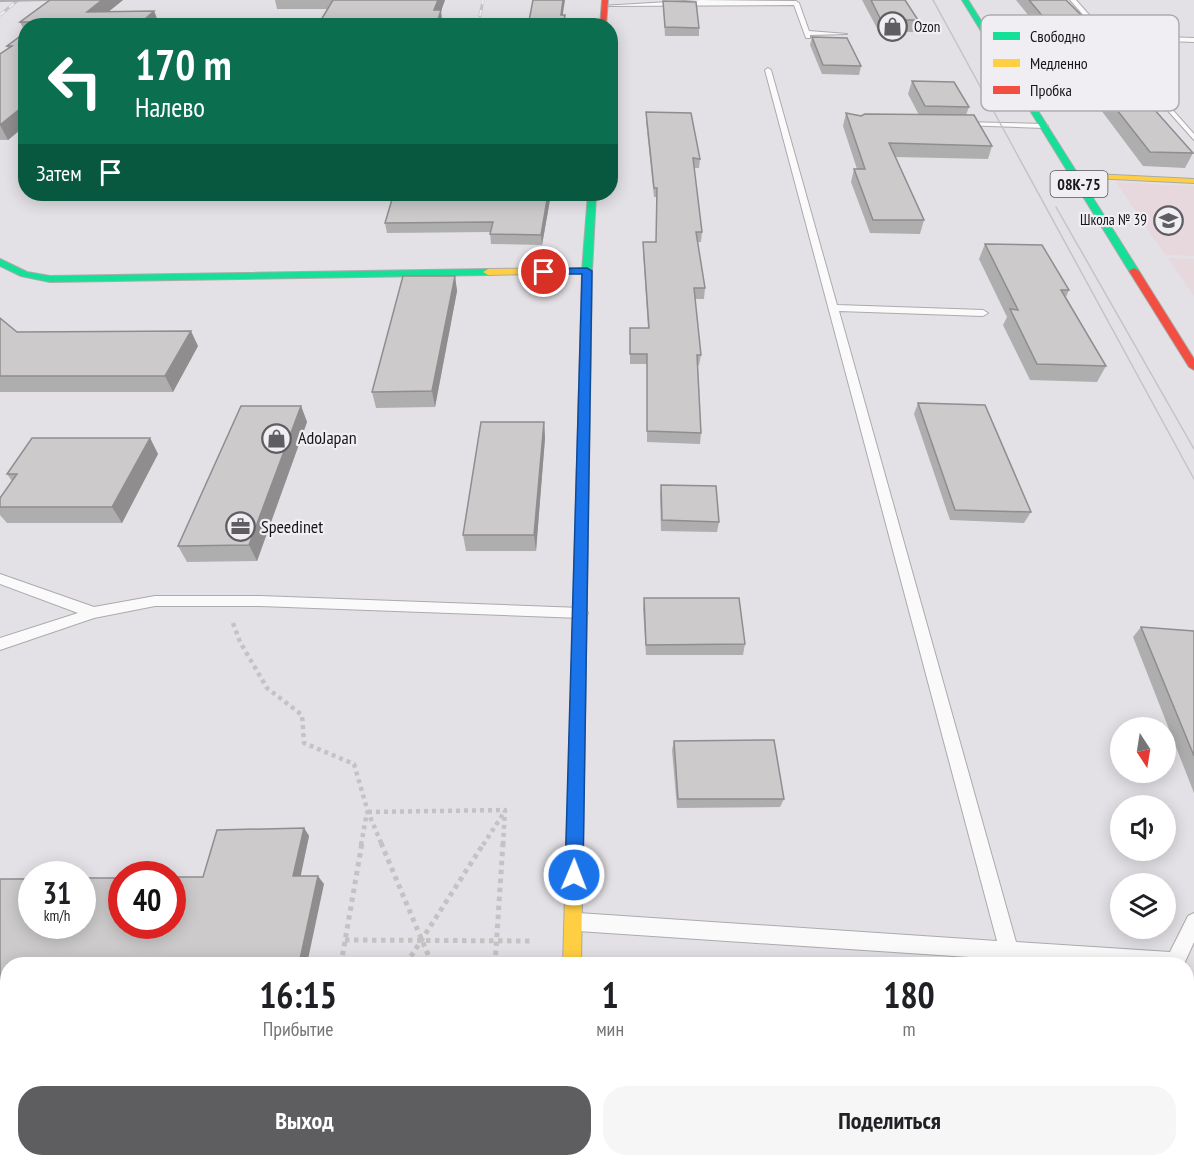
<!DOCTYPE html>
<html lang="ru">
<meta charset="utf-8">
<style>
body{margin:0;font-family:"PT Sans Narrow",sans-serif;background:#f6f6f6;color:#202124;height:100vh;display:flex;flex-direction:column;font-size:22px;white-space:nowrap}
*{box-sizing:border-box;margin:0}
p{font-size:20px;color:#757577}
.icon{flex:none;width:33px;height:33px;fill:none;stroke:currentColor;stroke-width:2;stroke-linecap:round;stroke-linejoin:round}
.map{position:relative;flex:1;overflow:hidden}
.panel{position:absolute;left:0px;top:957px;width:1194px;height:210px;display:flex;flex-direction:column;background:#fff;border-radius:24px 24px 0 0;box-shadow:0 3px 15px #0003}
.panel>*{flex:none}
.banner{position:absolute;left:18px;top:18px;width:600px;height:183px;border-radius:24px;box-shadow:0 3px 15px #0003;background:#0b6e4f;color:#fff;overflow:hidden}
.needle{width:39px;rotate:168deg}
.buttons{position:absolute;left:1110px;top:717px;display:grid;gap:12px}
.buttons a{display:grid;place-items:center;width:66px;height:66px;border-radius:50%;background:#fff;box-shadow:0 3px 15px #0003;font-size:30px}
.speed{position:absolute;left:18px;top:861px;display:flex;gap:12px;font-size:30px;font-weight:700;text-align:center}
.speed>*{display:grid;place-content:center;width:78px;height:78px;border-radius:50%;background:#fff;box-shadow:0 3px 15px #0003;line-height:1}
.speed small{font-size:15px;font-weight:400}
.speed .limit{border:9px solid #d22;background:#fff;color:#111}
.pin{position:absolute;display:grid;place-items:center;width:51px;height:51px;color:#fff;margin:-26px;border:3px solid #fff;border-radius:50%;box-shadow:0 2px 6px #0007}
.me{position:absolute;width:66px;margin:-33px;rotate:1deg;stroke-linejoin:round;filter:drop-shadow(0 0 4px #0008)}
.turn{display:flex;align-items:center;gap:21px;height:126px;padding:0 18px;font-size:27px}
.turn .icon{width:78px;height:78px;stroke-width:2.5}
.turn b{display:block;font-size:42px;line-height:51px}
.then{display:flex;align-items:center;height:57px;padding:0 18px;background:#0003;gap:12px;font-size:22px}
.eta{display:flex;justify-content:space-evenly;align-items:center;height:102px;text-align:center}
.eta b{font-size:36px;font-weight:700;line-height:42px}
.action{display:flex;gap:12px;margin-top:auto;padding:12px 18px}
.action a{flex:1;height:69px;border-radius:24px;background:#5e5d60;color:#fff;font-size:24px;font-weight:700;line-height:69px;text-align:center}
.action a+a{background:#f6f6f6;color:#202124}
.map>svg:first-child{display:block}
</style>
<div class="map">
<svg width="1194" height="1167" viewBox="0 0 1194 1167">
<rect width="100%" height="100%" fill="#e3e1e5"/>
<g fill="#e7d8dd">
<path d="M1116,182L1194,186V256L1165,255Z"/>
<path d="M1168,258L1194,259V296Z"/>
</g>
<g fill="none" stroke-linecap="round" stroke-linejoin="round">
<defs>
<g id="lane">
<path d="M701,0L796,1L799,3L809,31L847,34L810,35V38H806L794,5L602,6Z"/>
<path d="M1070,0H1076L1107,35L1194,38V42L1110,39L1194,134V140L1104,39L983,33L986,31L1101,35Z"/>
<path d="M768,68L771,70L837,305L983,310L988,313L983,316L839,311L1016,942L1170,952L1188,916L1194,913V942L1184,964H1073L578,931L572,928L569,922L572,916L578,913L997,941L765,70Z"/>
<path d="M962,122L1044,124L1048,126L1044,128L960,125V123Z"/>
<path d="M0,574L94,607L155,596H260L581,608L586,609L588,613L586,617L581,618L260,606H155L94,618L0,650V638L78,613L0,584Z"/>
<path d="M1186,984L1194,989V1024L1186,1019Z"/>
<path d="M865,1160H887L888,1167H866Z"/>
</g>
<g id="fast">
<path d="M962,0H968L1139,271L1137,273L1129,271Z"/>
<path d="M588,194H596L592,271L586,658L584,662L579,664L574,662L572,658L582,271Z"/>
<path d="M0,259L27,272L50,276L488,269L493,272L488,275L50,282L21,276L0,266Z"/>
<rect x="556" y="1160" width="22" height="7"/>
</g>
<g id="slow">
<path d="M1074,173L1194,179V183L1071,177V173Z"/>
<path d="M587,268L590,269V273L488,275L483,272L488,269Z"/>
<path d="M579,652L584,654L586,658L581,964H563L572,658L574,654Z"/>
</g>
<g id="jam">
<path d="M602,0H608L606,26H600Z"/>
<path d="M1134,268L1139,271L1194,359V370L1189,367L1129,271Z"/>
</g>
</defs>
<use href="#lane" stroke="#abaaac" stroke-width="2"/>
<use href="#fast" stroke="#abaaac" stroke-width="2"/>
<use href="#slow" stroke="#abaaac" stroke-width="2"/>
<use href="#jam" stroke="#abaaac" stroke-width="2"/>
<g stroke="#c4c3c4" stroke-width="4.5" stroke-dasharray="4 4" stroke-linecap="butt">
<path d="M233,623L240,642L267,688L302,715L304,743L354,764L368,812L382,845"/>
<path d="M368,812L505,810L503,845"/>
<path d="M361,845L367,812"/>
<path d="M483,845L505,811"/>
</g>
<g stroke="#c4c3c4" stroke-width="5" stroke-dasharray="4.5 4.5" stroke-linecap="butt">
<path d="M381,843L432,964"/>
<path d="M345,940L534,941"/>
<path d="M341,964L362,843"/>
<path d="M406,964L484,843"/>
<path d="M495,964L503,843"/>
</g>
<use href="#lane" fill="#fbfafb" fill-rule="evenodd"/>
<use href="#fast" fill="#16e098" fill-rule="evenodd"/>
<use href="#slow" fill="#ffcf43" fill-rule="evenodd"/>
<use href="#jam" fill="#f24e42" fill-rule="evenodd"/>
<g stroke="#c4c4c6" stroke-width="1.5">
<path d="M933,0L1194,479"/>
<path d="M1056,207L1194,449"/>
</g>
<defs>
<g id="rail">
<path d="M0,15L18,0"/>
<path d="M480,16L483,0"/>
</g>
</defs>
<use href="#rail" stroke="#c4c4c6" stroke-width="3"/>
<use href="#rail" stroke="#f0edf3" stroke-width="2" stroke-dasharray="6" stroke-linecap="butt"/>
</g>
<g fill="#afaeaf">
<path d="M0,0H123L108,12L154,11L159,24L157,26H26V125L8,140H0V54L8,48L7,46L25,32L20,22L48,1L0,2Z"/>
<path d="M275,0H445L441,11L442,22L441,26H322L321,20L327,9H277Z"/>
<path d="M862,0H905L918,20L915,32H879Z"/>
<path d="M1016,0H1066L1086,20L1083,28L1137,81L1134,87L1193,153L1185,168L1143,166L1047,38L1050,31H1041Z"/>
<path d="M663,1L699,28V36H665Z"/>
<path d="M812,37L861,66L859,75L822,74L810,45Z"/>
<path d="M912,81L969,107L966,115L992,146L988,159L895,157L924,220L920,234L870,233L851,182L854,169H857L843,126L846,113L861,116L919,115L908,94Z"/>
<path d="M646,112L700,159L699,168H694L702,232L701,242H697L705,288L704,299H695L701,355L699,365H697L701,433L700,444L647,442V364H630V328H648L643,252V242H656V197H654L646,121Z"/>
<path d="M495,194H551L542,245L491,244L490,232L387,233L385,223L495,195Z"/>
<path d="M985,244L1069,290L1066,297L1106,366L1097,382L1030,380L1003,325L1007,317L979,259Z"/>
<path d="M455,276L457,291L435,407L376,408L372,392Z"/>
<path d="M0,318L17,332L198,346L173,392H0Z"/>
<path d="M918,403L1031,512L1024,523L950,520L914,414Z"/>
<path d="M301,406L307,422L257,561L187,562L178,546Z"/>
<path d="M544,422L545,438L536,551H466L463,535Z"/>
<path d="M150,438L158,454L122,523H7L0,515V498L12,481L7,474Z"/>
<path d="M661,485L719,522L717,532L661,531L660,496Z"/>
<path d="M644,598L745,644L743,655H646L643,609Z"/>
<path d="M1141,627L1194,631V793L1133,637Z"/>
<path d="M674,741L784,799L780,807L677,808L672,750Z"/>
<path d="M304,828L309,836L300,876L324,884L8,964V1007H0V879L203,877Z"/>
<path d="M674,1160H803L804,1167H674Z"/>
</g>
<g fill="#8f8d8e">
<path d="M102,0H123L92,25L87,12Z"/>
<path d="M438,0H445L441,11L442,22L441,26H436L434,10Z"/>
<path d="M563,0H565L561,26V15Z"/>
<path d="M154,11L159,24L157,26H137Z"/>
<path d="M26,104V125L8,140L0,125Z"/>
<path d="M548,194H551L542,245L541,235Z"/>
<path d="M455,276L457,291L435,407L432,391Z"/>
<path d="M191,331L198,346L173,392L165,376Z"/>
<path d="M301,406L307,422L257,561L249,545Z"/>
<path d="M544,422L545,438L536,551L534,535Z"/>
<path d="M150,438L158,454L122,523L112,507Z"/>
<path d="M304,828L309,836L299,884L293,876Z"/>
<path d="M318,876L324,884L307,964H299Z"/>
</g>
<g fill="#cccacb" stroke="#8f8d8e" stroke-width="1.5">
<path d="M50,0H102L87,12L154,11L137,26H35L41,22H20Z"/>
<path d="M333,0H438L434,10H441L436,26H390L393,19L321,20Z"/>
<path d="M533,0H563L561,15H565L563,26H528Z"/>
<path d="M871,0H905L918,20H881Z"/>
<path d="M1029,0H1066L1086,20L1045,19Z"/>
<path d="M663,1L696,2L699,28L665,27Z"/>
<path d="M1051,26L1087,28L1137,81H1129L1193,153L1150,152Z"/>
<path d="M26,32V104L0,125V54L12,46H7Z"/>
<path d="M812,37L847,38L861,66L823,65Z"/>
<path d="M912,81L954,82L969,107L925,106Z"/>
<path d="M646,112L691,113L700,159L693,158L702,232H696L705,288H694L701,355H697L701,433L647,431V354H630V328H649L643,242H656L657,188H654Z"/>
<path d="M846,113L861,116L865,114L974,115L992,146L889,143L924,220H873L854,169H865Z"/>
<path d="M495,194H548L541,235L490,234L493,222L385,223L393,196L495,195Z"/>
<path d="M985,244L1042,245L1069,290H1061L1106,366L1037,364L1010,309L1018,310Z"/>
<path d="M403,276H455L432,391L372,392Z"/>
<path d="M0,318L17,332L191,331L165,376H0Z"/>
<path d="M918,403L985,405L1031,512L955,510Z"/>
<path d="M241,406H301L249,545L178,546Z"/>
<path d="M481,422H544L534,535H463Z"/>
<path d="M32,438H150L112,507H0V498L17,474H7Z"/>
<path d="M661,485L716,486L719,522L662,520Z"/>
<path d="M644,598H739L745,644L646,645Z"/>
<path d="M1141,627L1194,631V756Z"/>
<path d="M774,740L784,799H678L674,741Z"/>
<path d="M304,828L293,876H318L299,964H8V1001H0V879H32V926H82V878H122V926H172V877H203L217,830Z"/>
<path d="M678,1160H803L804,1167H678Z"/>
</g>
<path fill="#1a73e8" stroke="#114b97" stroke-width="1.5" d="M587,268L592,271L583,875L580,881L574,884L567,881L565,875L582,274H544L539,272L544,269Z"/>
<defs>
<symbol id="shop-ring" viewBox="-11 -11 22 22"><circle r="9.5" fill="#f0edf3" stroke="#5e5d60" stroke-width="1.5"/><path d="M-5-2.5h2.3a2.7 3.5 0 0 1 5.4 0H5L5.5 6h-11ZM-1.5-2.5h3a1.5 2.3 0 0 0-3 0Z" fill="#5e5d60"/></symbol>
<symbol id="school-ring" viewBox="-11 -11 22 22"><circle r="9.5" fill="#f0edf3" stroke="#5e5d60" stroke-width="1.5"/><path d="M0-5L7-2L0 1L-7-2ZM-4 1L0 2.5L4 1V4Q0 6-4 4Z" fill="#5e5d60"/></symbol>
<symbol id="office-ring" viewBox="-11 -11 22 22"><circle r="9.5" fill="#f0edf3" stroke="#5e5d60" stroke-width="1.5"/><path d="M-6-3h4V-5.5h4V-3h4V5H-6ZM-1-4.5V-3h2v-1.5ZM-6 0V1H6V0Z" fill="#5e5d60"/></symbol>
</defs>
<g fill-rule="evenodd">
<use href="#shop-ring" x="876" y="10" width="33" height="33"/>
<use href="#school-ring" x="1152" y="204" width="33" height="33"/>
<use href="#shop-ring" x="260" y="422" width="33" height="33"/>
<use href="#office-ring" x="224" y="510" width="33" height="33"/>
</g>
<g text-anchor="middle" stroke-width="4.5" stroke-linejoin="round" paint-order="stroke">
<g font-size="15" fill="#171618" stroke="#f0edf3" text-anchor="start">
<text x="914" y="32">Ozon</text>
<text x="1147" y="225" text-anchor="end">Школа № 39</text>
</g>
<rect fill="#f0edf3" stroke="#58565a" stroke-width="1.5" x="1050.5" y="171" width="57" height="26" rx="4.5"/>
<g font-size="16" font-weight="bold" fill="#171618">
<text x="1079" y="190">08К-75</text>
</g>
<g font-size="18" fill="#171618" stroke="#f0edf3" text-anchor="start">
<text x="298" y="444">AdoJapan</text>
<text x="261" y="533">Speedinet</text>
</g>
</g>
<rect x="981" y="15" width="198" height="96" rx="9" fill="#f0edf3" stroke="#afacb1" stroke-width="1.5"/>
<rect x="993" y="32" width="27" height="8" fill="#16e098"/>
<rect x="993" y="59" width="27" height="8" fill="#ffcf43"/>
<rect x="993" y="86" width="27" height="8" fill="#f24e42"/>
<g font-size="16" fill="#171618">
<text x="1030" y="42">Свободно</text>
<text x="1030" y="69">Медленно</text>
<text x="1030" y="96">Пробка</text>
</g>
</svg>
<div class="buttons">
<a><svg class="needle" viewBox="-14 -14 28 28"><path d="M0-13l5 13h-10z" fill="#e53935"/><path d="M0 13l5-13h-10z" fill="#757577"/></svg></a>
<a><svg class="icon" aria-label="sound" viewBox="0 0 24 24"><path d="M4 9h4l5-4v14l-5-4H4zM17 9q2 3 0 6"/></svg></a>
<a><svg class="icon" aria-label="layers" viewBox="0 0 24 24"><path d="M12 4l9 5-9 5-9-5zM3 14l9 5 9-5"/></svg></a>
</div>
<div class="speed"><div>31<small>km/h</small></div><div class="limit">40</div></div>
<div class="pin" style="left:544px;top:272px;background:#d93025"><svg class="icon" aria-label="arrive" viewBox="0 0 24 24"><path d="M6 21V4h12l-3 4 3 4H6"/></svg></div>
<svg class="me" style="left:574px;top:875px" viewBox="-20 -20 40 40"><circle r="17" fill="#1a73e8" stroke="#fff" stroke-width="3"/><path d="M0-11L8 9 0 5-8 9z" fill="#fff"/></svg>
<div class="banner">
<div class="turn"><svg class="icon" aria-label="left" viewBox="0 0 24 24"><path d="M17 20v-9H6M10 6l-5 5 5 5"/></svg><div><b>170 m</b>Налево</div></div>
<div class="then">Затем<svg class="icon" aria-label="arrive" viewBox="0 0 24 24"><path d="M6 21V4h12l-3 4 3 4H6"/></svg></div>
</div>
<section class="panel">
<div class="eta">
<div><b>16:15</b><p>Прибытие</p></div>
<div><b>1</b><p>мин</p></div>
<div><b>180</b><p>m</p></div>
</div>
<div class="action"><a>Выход</a><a>Поделиться</a></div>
</section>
</div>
